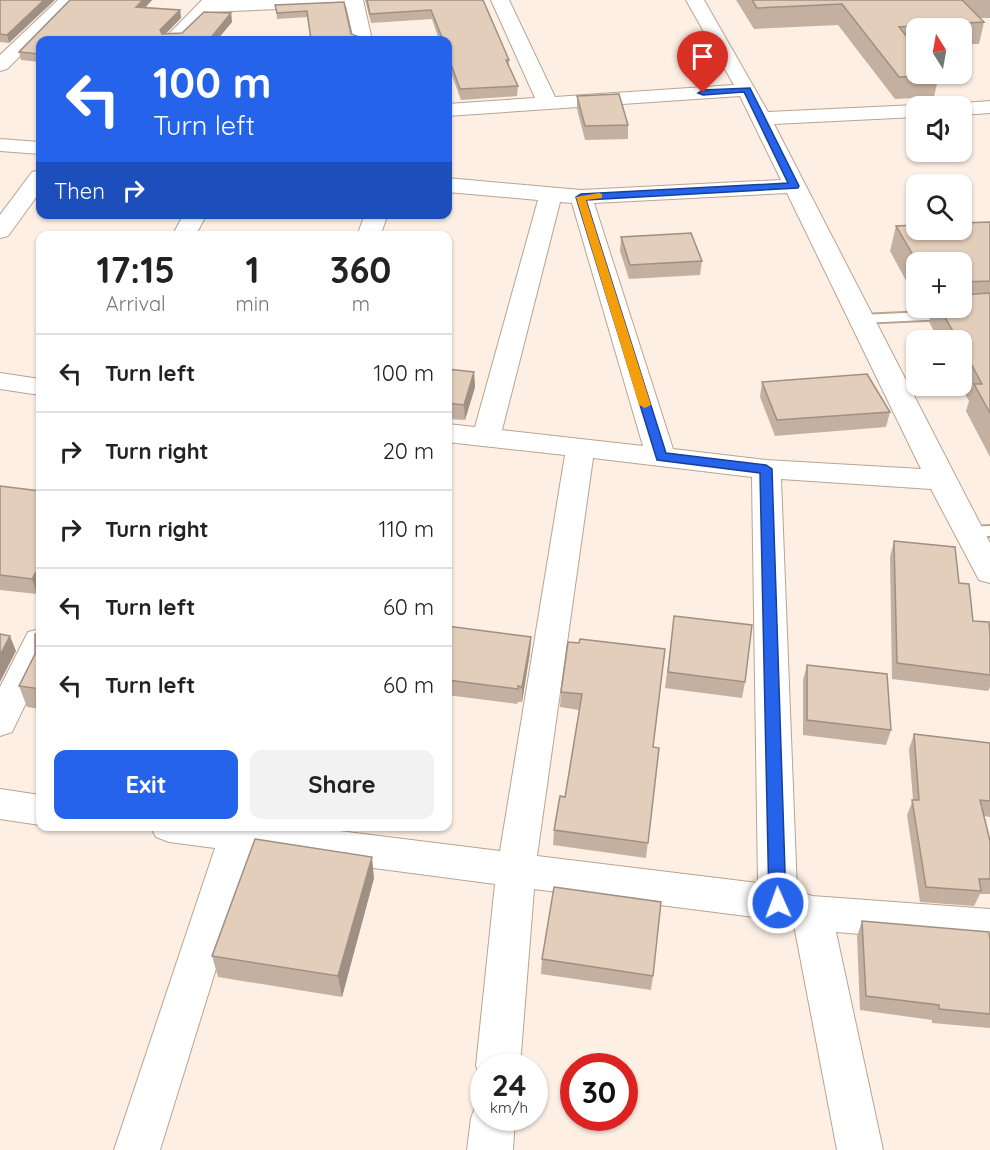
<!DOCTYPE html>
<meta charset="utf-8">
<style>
body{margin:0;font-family:Quicksand,sans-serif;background:#f2f2f2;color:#222;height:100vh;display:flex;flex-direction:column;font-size:22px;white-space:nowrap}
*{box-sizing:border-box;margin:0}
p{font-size:20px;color:#767676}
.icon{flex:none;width:33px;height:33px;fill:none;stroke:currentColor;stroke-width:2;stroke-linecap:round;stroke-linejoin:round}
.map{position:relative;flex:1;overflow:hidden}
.side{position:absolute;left:36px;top:231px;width:416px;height:600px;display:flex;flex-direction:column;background:#fff;border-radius:12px;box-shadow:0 2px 4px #0004}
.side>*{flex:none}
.banner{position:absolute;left:36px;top:36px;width:416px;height:183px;border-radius:12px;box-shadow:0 2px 4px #0004;background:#2563eb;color:#fff;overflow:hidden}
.needle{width:39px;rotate:349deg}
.buttons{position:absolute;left:906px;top:18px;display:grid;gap:12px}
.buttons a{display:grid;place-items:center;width:66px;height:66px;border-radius:12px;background:#fff;box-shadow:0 2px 4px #0004;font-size:30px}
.speed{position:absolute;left:470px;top:1053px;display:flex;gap:12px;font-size:30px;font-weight:700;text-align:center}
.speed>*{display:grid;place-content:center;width:78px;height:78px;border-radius:50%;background:#fff;box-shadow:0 2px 4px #0004;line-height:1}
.speed small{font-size:15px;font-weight:400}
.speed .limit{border:9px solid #d22;background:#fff;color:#111}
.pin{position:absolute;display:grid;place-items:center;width:51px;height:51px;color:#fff;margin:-62px -26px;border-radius:50% 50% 50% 0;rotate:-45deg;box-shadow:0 0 6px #0007}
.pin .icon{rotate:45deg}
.me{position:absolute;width:66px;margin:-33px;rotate:358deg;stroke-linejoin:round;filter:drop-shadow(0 0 4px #0008)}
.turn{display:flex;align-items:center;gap:21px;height:126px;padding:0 18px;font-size:27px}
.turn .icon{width:78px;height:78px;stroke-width:2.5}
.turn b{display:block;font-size:42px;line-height:51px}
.then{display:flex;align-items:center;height:57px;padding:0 18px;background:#0003;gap:12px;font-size:22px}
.eta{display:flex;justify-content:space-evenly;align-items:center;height:102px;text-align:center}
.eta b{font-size:36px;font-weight:800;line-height:42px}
.primary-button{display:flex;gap:12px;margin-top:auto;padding:12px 18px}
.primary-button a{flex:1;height:69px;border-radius:12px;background:#2563eb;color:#fff;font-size:24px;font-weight:800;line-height:69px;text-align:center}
.primary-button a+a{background:#f2f2f2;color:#222}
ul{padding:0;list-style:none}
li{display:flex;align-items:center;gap:18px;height:78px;padding:0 18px;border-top:2px solid #e0e0e0}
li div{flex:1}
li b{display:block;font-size:22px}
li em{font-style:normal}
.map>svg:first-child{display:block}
</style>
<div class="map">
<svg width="990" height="1150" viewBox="0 0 990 1150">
<rect width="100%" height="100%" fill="#fdefe4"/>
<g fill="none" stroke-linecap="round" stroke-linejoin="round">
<defs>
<g id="service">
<path d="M990,309V317L861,323L854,319L861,315Z"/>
<path d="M990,526V536L969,537L961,532L969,527Z"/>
</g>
<g id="minor">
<path d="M58,0H77L7,69L0,71V55Z"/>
<path d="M202,0H363L372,40H354L346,6L210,12L182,40H163Z"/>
<path d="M491,0H509L555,97L734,85L686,0H704L768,112L916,105L922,106H916V117L774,124L990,543V583L979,580L931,489L781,479L797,891L812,896L990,909V945L836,932L883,1150H837L794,925L778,920L534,889L520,1066H483V1081L476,1066L495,884L252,852L160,1150H114L215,848L169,842L156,837L150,826H299L500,851L565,455L447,442V424L475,427L538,200L447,192V178L581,190L781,180L740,96L447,116V104L535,98ZM787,193L921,469L766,460L673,449L594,203ZM560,202L572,203L643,446L502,430ZM593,458L752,477L758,883L537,856Z"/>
<path d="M990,101V113L962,115V106H954L962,103Z"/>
<path d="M0,139L40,142V154L0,151Z"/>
<path d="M40,170V192L8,236L0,238V215L32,172Z"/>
<path d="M184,214H207L195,236H172Z"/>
<path d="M365,214H388L380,236H357Z"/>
<path d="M0,373L40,379V395L0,389Z"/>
<path d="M40,629V674L12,732L0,736V687L28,632Z"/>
<path d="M0,789L40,795V825L0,819Z"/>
<path d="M483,1100V1118H515L513,1150H467L471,1118L477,1102Z"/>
</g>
</defs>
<use href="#service" stroke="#b9a492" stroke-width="4"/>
<use href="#minor" stroke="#b9a492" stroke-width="2"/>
<use href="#service" fill="#fff" fill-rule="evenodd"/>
<use href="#minor" fill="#fff" fill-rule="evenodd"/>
</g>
<g fill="#c3b0a1">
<path d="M0,0L9,43L0,42Z"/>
<path d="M70,0H152L145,8L180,10L181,18L166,34L182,33L204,12L231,13L232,22L217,40H40V62L21,60L19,52Z"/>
<path d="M365,0H483L509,60V67L518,86L517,96L461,100L447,62V40H439L432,19L371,23Z"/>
<path d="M736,0H990V18H980L984,22L979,44H962V28H916V47L939,75L934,97L895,99L838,25L754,29Z"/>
<path d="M344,2L351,34L357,40H311L307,17L277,19L275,5Z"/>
<path d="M577,96L628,125V139L585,140L577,109Z"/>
<path d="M990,222V457L966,411L969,401L960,386H962V340H936L933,335L934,331L929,322L933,310H922L921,308H962V262H916V299L890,251L896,226Z"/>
<path d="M621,237L702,261L700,275L629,279L620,251Z"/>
<path d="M447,369L474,372L475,387L465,420L447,419Z"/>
<path d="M762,382L890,412L886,427L775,436L760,397Z"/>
<path d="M0,486L40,491V589L37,594L0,590Z"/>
<path d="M894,541L959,583L973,621L990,635V687L988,691L892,679L890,557Z"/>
<path d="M674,616L745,682L742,698L665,688Z"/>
<path d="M447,626L531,637L530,652L522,702H518L517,704L447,695Z"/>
<path d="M40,634V709L27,707L19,686L35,654Z"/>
<path d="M568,642L653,747L659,748L646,858L553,845L554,830L565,797L579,710L560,707L561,692Z"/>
<path d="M807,665L891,730L886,745L803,735V680Z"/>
<path d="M914,734L990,743V817L984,816L990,841V894H980L974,906L920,902L907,815L913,800L909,749Z"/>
<path d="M374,878L342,997L218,977L212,956Z"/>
<path d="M862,921L990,940V1028L932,1023V1020L860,1010L857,936Z"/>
<path d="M542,959L653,976L651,990L541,974Z"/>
</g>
<g fill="#9f9083">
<path d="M44,0H55L9,43L7,35Z"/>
<path d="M143,0H152L138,15L136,7Z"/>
<path d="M180,10L181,18L161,38L160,30Z"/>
<path d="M231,13L232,22L217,40H209Z"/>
<path d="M474,372L475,387L465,420L464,405Z"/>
<path d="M40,565V589L37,594L32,579Z"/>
<path d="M10,636L16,651L0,682V655Z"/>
<path d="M531,637L530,652L522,702V687Z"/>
<path d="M372,857L374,878L342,997L338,976Z"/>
</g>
<g fill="#e3cdbb" stroke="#9f9083" stroke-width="1.5">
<path d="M0,0H44L7,35L0,34Z"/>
<path d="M70,0H143L136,7L180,10L160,30L162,34L182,33L204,12L231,13L209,40H40V54L19,52Z"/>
<path d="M367,0H483L509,60H506L518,86L460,89L447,53V40H443L431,10L370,14Z"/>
<path d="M752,0H962L984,22L899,27L916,48V74H938L939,75L899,77L842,4L757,8Z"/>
<path d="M344,2L351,34L357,36V40H311L307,11L277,13L275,5Z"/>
<path d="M619,94L628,125L585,126L577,96Z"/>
<path d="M990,222V281L962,282V262H917L896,226L916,225V230H962V223Z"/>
<path d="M691,233L702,261L630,265L621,237Z"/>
<path d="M990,293V413L974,384H982L962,347V340H958L940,309H944L943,308H962V295Z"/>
<path d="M447,369L474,372L464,405L447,403Z"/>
<path d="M867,374L890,412L777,420L762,382Z"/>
<path d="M0,486L40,491V565L32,579L0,575Z"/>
<path d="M894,541L955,547L959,583L969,584L973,621L989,622L990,635V675L897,663Z"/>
<path d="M674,616L752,625L745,682L668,672Z"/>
<path d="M447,626L531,637L522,687L518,686V689L447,680Z"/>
<path d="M0,634L10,636L0,655Z"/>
<path d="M35,634H40V689L19,686L35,654Z"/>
<path d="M580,639L665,649L653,747L659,748L648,843L554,830L560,796L565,797L582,694L561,692L568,642L579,643Z"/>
<path d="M807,665L887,674L891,730L807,720Z"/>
<path d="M914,734L990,743V801L980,800L990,841V879H979L981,891L926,887L912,800H919Z"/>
<path d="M255,839L372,857L338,976L212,956Z"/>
<path d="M554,887L661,902L653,976L542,959Z"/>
<path d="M862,921L989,932L990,940V1014L939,1009V1005L866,996Z"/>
</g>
<path fill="#2563eb" stroke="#184099" stroke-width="1.5" d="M750,88L799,186L798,188L586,200L666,453L766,465L772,469L786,903L784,909L778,911L772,909L769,903L760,473L657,460L576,197L581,194L788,183L744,92L703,95L698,93L703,90Z"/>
<path fill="#f59e0b" d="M599,193L602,194V198L586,200L651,405L645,408L639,405L576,197Z"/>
</svg>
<div class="buttons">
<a><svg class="needle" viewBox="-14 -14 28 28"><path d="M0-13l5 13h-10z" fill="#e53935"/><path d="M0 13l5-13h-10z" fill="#767676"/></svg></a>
<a><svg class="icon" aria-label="sound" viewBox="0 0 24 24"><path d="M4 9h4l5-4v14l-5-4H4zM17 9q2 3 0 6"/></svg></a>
<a><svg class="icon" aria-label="search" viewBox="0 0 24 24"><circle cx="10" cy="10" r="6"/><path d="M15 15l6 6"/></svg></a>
<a>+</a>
<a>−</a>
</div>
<div class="speed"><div>24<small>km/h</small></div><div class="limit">30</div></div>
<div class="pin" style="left:703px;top:93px;background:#d93025"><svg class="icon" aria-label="arrive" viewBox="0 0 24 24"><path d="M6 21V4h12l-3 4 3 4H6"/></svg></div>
<svg class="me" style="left:778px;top:903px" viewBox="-20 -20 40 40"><circle r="17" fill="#2563eb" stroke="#fff" stroke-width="3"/><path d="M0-11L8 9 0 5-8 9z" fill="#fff"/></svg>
<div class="banner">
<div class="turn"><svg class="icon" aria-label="left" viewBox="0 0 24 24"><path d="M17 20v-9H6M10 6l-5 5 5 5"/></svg><div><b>100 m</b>Turn left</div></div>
<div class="then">Then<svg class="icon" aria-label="right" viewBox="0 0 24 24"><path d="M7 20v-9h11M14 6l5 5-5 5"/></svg></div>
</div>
<section class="side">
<div class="eta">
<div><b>17:15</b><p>Arrival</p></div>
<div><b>1</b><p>min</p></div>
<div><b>360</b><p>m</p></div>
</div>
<ul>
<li><svg class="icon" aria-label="left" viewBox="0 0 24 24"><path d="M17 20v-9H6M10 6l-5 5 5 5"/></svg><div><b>Turn left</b></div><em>100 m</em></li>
<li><svg class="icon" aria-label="right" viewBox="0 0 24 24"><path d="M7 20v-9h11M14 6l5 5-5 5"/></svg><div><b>Turn right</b></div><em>20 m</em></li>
<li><svg class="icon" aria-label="right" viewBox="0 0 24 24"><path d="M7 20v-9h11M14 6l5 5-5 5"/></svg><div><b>Turn right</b></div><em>110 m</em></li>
<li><svg class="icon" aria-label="left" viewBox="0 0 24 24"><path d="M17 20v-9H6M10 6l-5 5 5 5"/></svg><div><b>Turn left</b></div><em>60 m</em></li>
<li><svg class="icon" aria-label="left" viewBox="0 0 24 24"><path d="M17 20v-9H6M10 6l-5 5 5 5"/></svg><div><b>Turn left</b></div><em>60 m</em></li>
</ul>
<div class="primary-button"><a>Exit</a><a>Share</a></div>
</section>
</div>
